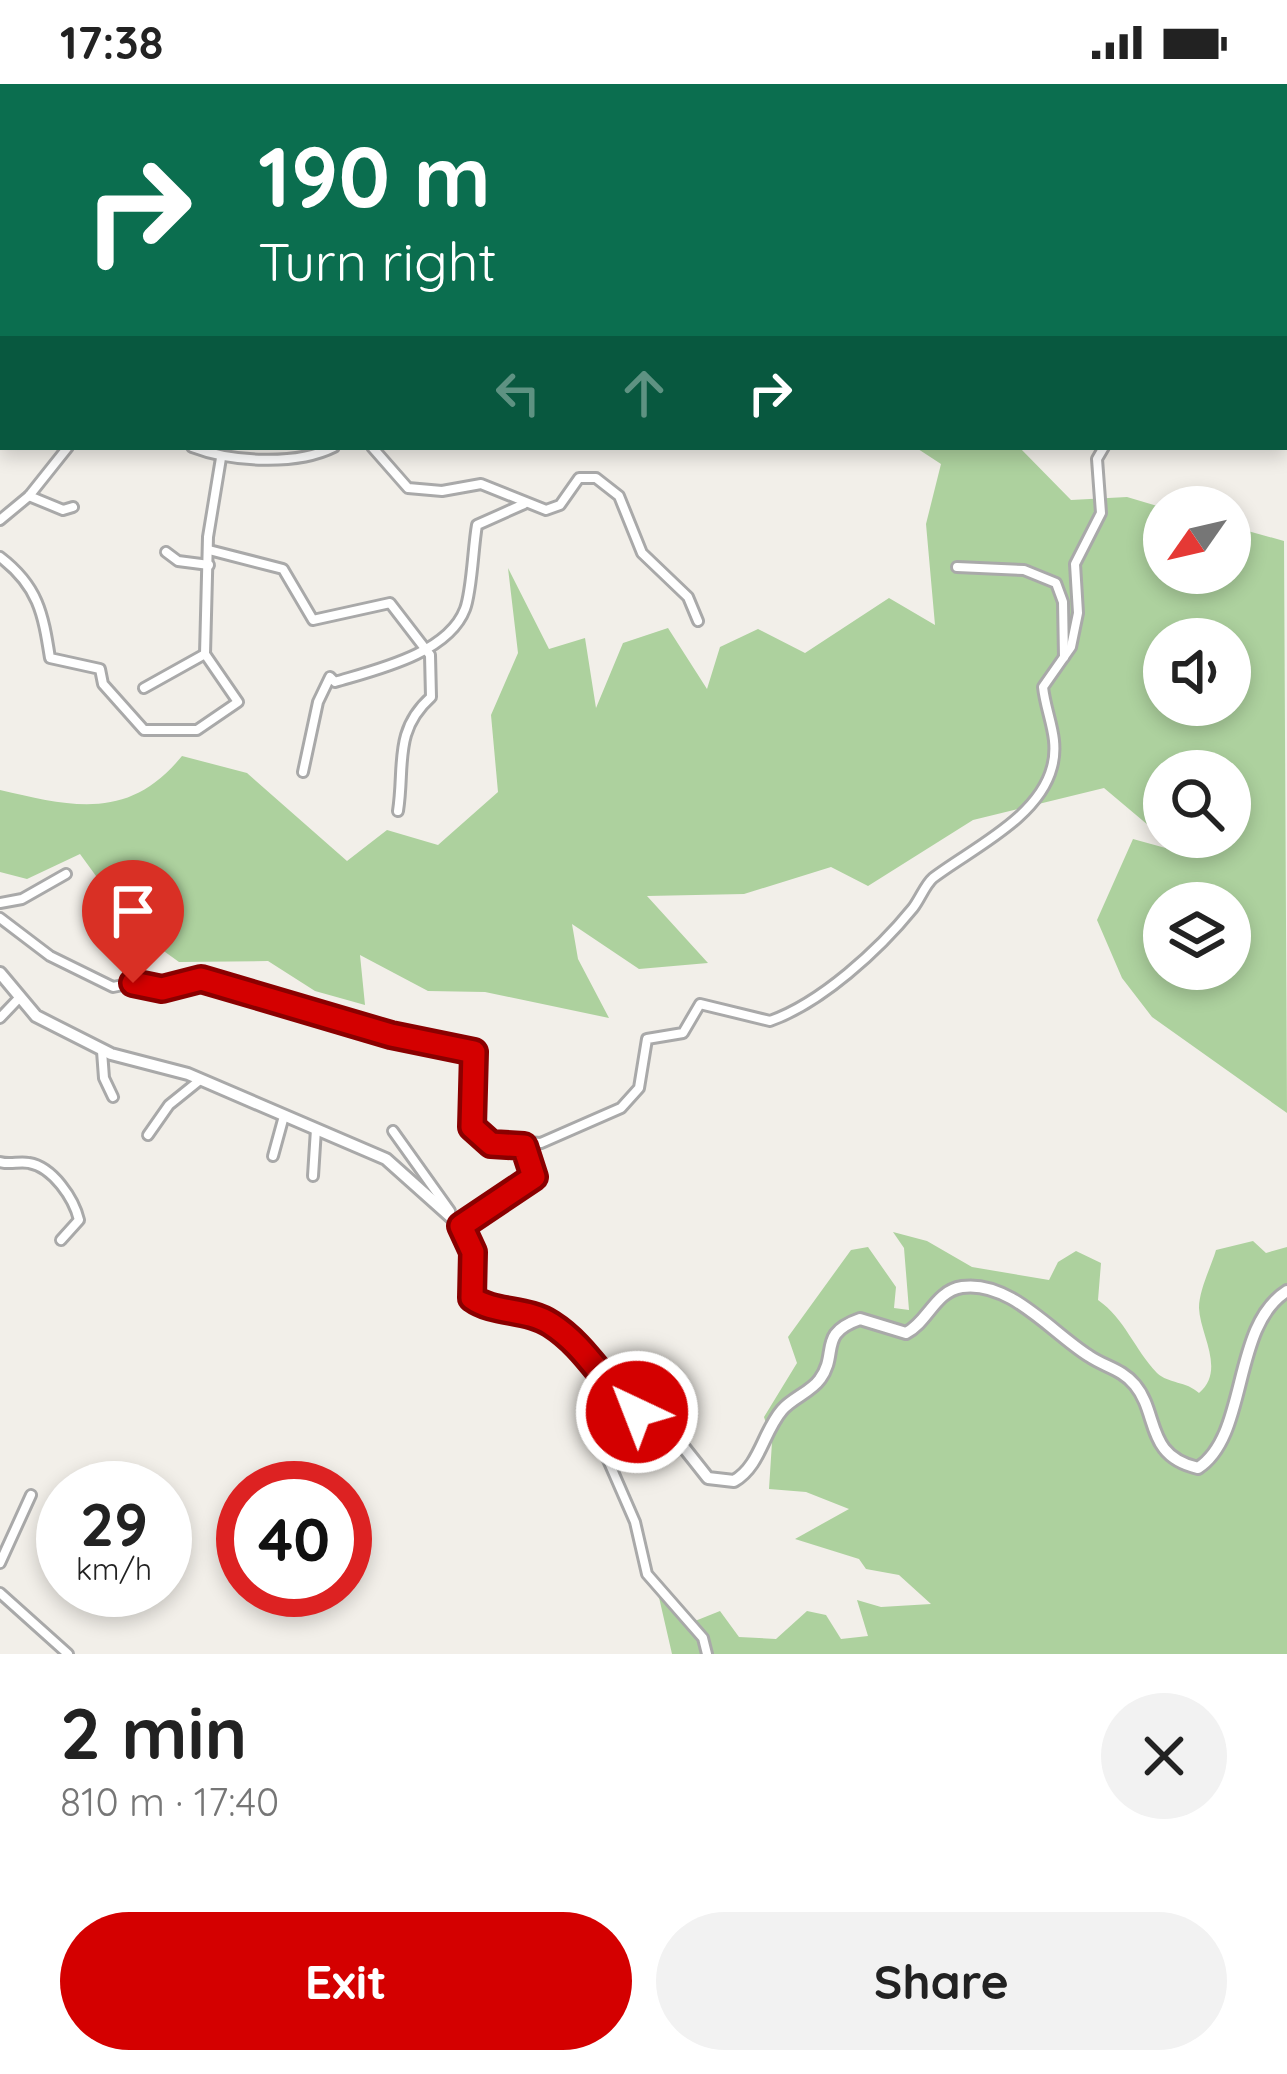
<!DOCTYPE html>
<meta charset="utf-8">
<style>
body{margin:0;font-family:Quicksand,sans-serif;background:#f2f2f2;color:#222;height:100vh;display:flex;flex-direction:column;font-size:45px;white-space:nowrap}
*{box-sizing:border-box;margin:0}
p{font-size:39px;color:#767676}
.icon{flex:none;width:66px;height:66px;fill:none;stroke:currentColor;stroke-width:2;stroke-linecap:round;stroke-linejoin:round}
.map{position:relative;height:1570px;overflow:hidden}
.drawer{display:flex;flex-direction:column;background:#fff;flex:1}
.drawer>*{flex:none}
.top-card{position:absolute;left:0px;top:0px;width:1287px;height:366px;box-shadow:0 6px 18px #0003;background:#0b6e4f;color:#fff;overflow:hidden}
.needle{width:78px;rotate:236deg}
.tools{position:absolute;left:1143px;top:402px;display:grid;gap:24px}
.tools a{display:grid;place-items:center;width:108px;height:108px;border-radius:50%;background:#fff;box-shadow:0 6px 18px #0003;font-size:60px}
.speed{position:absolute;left:36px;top:1377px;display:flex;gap:24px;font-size:60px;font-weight:700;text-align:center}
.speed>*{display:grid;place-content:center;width:156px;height:156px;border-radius:50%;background:#fff;box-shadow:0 6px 18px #0003;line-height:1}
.speed small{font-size:30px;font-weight:400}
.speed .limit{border:18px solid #d22;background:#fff;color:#111}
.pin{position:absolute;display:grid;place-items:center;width:102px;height:102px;color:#fff;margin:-123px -51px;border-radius:50% 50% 50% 0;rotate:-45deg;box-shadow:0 0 12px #0007}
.pin .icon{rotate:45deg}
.me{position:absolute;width:132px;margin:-66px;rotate:317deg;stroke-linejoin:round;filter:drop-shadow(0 0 9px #0008)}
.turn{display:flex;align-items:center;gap:42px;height:252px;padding:0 60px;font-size:54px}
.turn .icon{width:156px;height:156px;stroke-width:2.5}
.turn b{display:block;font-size:84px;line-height:102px}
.lanes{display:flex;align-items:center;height:114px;padding:0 60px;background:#0003;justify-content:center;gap:60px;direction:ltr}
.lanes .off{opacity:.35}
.round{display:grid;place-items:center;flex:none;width:126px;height:126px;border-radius:63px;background:#f2f2f2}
.headline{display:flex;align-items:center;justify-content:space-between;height:204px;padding:0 60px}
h1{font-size:72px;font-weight:800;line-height:90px}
.button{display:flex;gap:24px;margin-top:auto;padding:24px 60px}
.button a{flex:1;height:138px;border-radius:72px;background:#d40000;color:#fff;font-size:48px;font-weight:800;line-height:138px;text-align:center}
.button a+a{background:#f2f2f2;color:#222}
.status{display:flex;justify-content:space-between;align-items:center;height:84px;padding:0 60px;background:#fff;direction:ltr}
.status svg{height:33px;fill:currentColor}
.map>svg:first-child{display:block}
</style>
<div class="status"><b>17:38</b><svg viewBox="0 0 49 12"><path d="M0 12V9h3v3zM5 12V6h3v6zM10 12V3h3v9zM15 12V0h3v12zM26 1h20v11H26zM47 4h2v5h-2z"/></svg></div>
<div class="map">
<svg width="1287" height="1570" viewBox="0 0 1287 1570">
<rect width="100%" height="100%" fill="#f2efe9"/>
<g fill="#add19e" fill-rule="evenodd">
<path d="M915,363H1019L1071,416L1127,413L1164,424V489H1230V442L1284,457L1287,1029L1152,933L1122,894L1097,836L1133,755L1180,768L1104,704L973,736L868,802L831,783L744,810L647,812L708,879L639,885L572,840L578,875L609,934L485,908L428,907L360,871L365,921L315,907L268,877L179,878L136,847L80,770L27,795L0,788V706C73,723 129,737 182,672L247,689L347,777L387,746L438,761L498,708L491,631L518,569L508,484L549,565L585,554L596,624L623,559L668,544L707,605L720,563L758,545L805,569L889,514L935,541L926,440L941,380ZM1164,555H1230V621H1164ZM1164,687H1230V753H1164ZM1164,819H1230V885H1164Z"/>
<path d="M893,1148L927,1157L972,1183L1049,1196L1058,1178L1076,1167L1101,1179L1098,1216C1125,1235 1134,1265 1157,1289C1169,1300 1186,1297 1199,1309C1226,1286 1200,1251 1199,1224C1199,1206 1211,1183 1216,1166L1253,1157L1266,1169L1287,1163V1570H672L658,1509L695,1537L720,1527L739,1553L776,1555L807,1527L826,1531L841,1555L868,1552L857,1516L881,1523L931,1520L899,1491L866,1485L859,1475L795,1455L849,1425L806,1408L769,1405L772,1358L764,1333L797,1279L788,1253L851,1166L868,1163L896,1203L894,1224L909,1226L904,1164Z"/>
</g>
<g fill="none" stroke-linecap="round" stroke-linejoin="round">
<defs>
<g id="minor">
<path d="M66,0L67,3"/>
<path d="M237,2L240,3"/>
<path d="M408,3L409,0"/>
<path d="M698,3L700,0"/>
<path d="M887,3V0"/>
<path d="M931,3L942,0"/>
<path d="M0,106L3,105"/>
<path d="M1284,287L1287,289"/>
<path d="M1284,301L1287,300"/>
<path d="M192,363C231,378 296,382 334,363"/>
<path d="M372,363L408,404L442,407L481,400L546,426L560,421L579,394H596L619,412L642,469L688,513L698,537"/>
<path d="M29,412L63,426L73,423"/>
<path d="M0,436L29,412L68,363"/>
<path d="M209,466L283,485L313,536L390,519L430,571L431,613C393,647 405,682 398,727"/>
<path d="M166,468L178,477L209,481"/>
<path d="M0,473C38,502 43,529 50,574L100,585L103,600L144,646H197L238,618L205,570L208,453L221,374"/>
<path d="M957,483L1024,486L1056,499L1063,518L1064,573"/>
<path d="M144,604L205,570"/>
<path d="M303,688L318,618L330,593L335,598C375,586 448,570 465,525C472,507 473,463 477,441L524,420"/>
<path d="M0,819L22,815L66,790"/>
<path d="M0,834L50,872L113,903L133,899L162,905L201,895L345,933L391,951L474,968L470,1031L480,1055L541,1059L621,1024L639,1004L647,955L683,949L700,920L770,937C821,919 879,866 913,824C920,815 925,801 933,794C971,765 1039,734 1052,683C1060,654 1046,631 1043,603L1071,563L1078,529L1075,480L1101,429L1097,375L1104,363"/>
<path d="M0,934L20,913"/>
<path d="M102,967L104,994L113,1013"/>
<path d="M393,1047L450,1127"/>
<path d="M148,1051L169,1021L200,996"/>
<path d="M273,1072L284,1032"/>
<path d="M0,1078C10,1081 19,1077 29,1079C53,1083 74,1115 79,1136L61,1156"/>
<path d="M313,1092L316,1045"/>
<path d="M459,1139L493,1124L534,1093L524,1062"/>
<path d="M606,1299L593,1304L594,1344L635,1438L647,1490L703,1554L707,1570"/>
<path d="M0,1479L31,1411"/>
<path d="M0,1509L68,1570"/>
</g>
<path id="tertiary" d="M0,889L36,932L111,970L188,990L386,1075L461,1142L473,1168L472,1213L483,1222L545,1235L568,1251L618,1312L674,1351L708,1394L734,1397C760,1382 763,1348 782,1326C792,1314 811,1308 820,1295C839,1269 817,1250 860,1235L906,1249C928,1238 935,1207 962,1203C1010,1196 1052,1249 1089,1272C1105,1283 1122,1285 1135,1301C1159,1330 1145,1372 1198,1384C1249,1351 1231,1242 1287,1207"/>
</defs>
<use href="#minor" stroke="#a9a9a9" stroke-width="14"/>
<use href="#tertiary" stroke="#a9a9a9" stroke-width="16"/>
<use href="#minor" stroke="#fff" stroke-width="8"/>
<use href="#tertiary" stroke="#fff" stroke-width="10"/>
</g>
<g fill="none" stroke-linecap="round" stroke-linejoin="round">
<defs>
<path id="route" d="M133,899L162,905L201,895L391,951L474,968L472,1043L491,1060L524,1062L534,1093L461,1142L473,1168L472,1214C494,1230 527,1224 551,1240C587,1263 604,1301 637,1328"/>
</defs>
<use href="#route" stroke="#8a0000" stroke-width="30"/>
<use href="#route" stroke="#d40000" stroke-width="21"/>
</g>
</svg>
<div class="tools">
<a><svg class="needle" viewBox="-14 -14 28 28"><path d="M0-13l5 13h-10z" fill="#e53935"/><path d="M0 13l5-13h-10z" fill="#767676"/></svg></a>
<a><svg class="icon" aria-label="sound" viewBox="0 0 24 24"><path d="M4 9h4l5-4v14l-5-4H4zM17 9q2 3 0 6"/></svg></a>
<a><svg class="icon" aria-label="search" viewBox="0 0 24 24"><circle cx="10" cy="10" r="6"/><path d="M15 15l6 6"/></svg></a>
<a><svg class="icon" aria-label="layers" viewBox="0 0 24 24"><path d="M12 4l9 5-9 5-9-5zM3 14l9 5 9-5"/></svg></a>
</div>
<div class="speed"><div>29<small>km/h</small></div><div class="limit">40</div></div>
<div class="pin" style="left:133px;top:899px;background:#d93025"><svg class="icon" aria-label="arrive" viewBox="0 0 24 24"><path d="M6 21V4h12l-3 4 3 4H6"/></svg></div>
<svg class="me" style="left:637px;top:1328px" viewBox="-20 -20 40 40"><circle r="17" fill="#d40000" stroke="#fff" stroke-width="3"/><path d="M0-11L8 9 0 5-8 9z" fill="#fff"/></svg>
<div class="top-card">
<div class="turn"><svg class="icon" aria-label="right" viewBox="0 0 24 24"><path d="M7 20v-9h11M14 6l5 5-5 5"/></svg><div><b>190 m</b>Turn right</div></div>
<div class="lanes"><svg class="icon off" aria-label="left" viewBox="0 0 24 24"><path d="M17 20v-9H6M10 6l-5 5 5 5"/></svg><svg class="icon off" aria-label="ahead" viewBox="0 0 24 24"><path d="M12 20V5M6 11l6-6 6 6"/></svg><svg class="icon" aria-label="right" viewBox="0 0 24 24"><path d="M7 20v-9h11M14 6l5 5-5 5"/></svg></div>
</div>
</div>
<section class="drawer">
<div class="headline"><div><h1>2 min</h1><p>810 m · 17:40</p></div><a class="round"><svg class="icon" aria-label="close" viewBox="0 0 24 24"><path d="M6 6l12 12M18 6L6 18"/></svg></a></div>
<div class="button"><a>Exit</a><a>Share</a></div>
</section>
